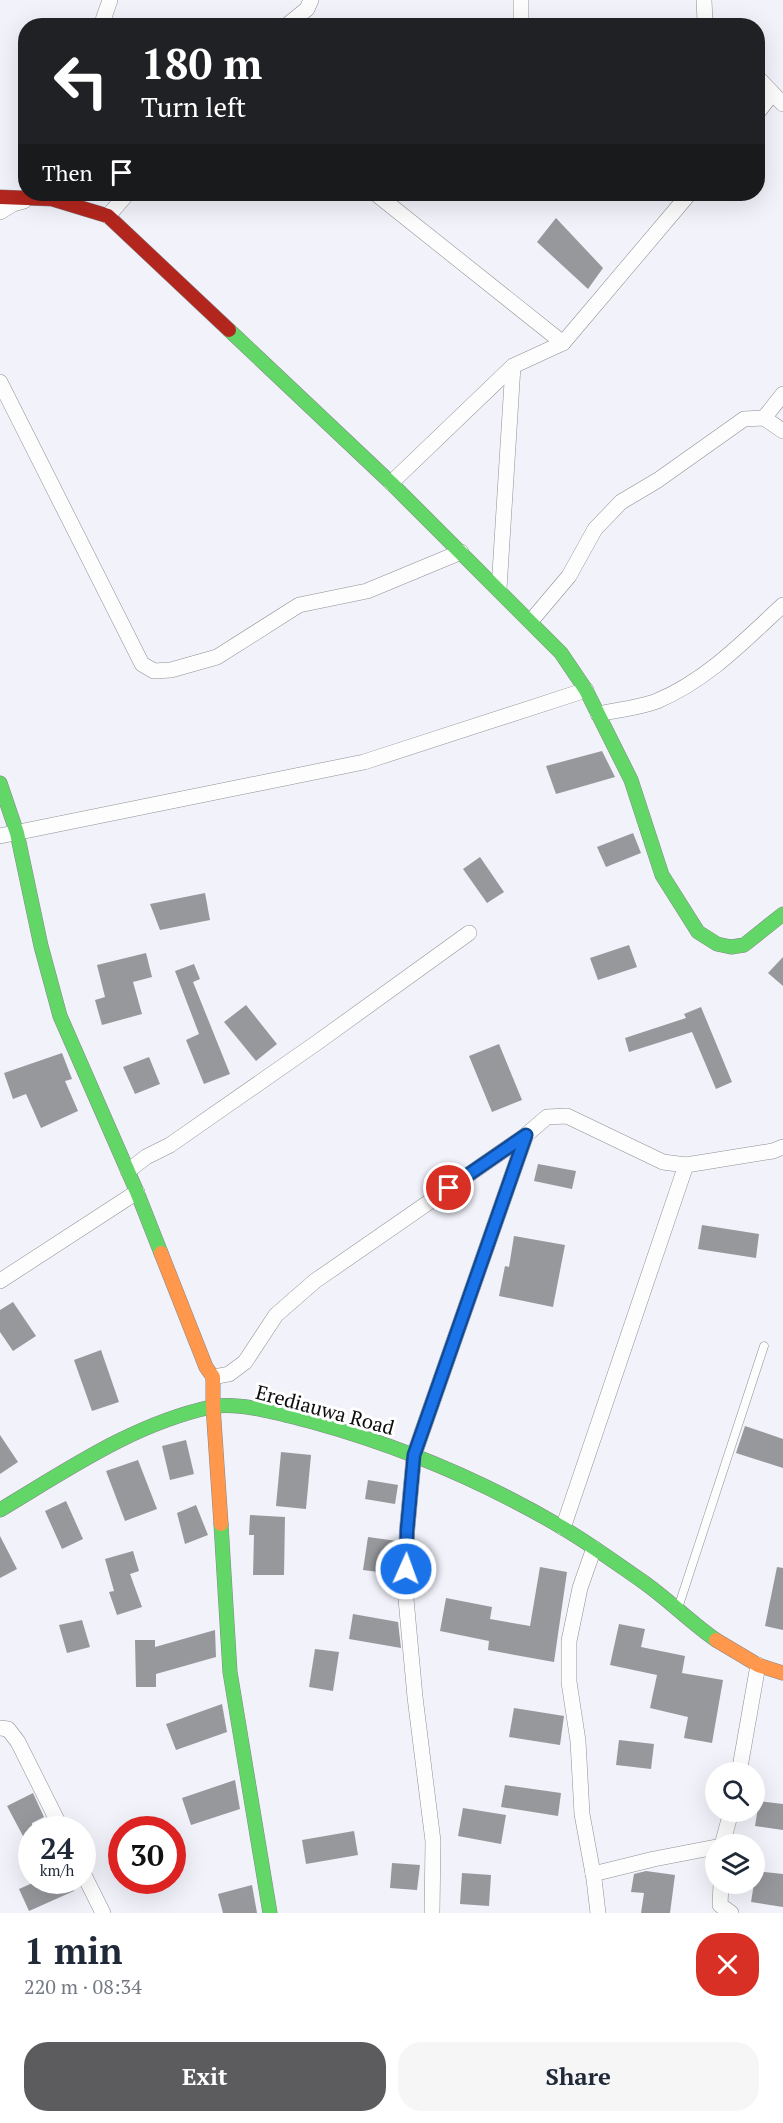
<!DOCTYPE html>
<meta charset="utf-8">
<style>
body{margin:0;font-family:"PT Serif",serif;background:#f6f6f7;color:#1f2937;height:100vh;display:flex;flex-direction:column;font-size:22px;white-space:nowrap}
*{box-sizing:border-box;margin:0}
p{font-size:20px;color:#747a83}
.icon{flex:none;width:33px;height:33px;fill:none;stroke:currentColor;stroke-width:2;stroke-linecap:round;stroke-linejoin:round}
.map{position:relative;height:1913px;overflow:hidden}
.panel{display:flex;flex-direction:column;background:#fff;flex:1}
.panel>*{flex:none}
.guide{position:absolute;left:18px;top:18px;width:747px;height:183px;border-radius:24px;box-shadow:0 6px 24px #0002;background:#202124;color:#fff;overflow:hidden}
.controls{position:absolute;left:705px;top:1762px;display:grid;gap:12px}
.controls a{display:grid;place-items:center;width:60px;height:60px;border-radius:50%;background:#fff;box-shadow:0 6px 24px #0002;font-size:30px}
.speed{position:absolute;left:18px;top:1816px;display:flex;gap:12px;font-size:30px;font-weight:700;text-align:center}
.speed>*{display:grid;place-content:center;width:78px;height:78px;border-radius:50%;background:#fff;box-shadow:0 6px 24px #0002;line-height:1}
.speed small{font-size:15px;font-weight:400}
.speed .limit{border:9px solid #d22;background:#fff;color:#111}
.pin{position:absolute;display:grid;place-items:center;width:51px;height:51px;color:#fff;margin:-26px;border:3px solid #fff;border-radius:50%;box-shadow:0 2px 6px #0007}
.me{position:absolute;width:66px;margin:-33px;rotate:2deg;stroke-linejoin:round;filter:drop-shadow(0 0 4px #0008)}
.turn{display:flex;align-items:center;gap:21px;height:126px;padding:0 24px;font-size:27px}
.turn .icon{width:78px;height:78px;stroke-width:2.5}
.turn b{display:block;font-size:42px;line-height:51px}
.then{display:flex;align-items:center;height:57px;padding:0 24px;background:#0003;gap:12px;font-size:22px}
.round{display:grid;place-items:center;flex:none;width:63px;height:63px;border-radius:24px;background:#f6f6f7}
.head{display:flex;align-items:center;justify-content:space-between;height:102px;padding:0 24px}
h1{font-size:36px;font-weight:700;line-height:45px}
.cta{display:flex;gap:12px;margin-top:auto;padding:12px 24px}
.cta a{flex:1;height:69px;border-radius:24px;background:#5c5c5f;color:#fff;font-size:24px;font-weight:700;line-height:69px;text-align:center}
.cta a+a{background:#f6f6f7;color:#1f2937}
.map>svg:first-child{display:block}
</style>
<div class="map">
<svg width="783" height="1913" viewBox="0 0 783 1913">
<rect width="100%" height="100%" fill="#f1f2fa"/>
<g fill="#97989c">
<path d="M556,218L603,268L588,289L537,242Z"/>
<path d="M602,751L615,777L556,794L546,766Z"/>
<path d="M633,833L641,853L606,867L597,847Z"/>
<path d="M480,857L504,892L487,903L463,869Z"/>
<path d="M205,893L210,920L160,930L150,904Z"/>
<path d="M629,945L637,967L598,980L590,958Z"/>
<path d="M146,953L152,977L133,982L142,1014L102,1025L95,1000L105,997L97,965Z"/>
<path d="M783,957V986L768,973Z"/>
<path d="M194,964L200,979L193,982L230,1074L204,1084L186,1040L199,1034L175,971Z"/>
<path d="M246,1005L277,1044L256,1061L224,1022Z"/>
<path d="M701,1007L732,1082L716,1089L692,1032L629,1052L625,1038L686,1018L684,1014Z"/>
<path d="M499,1044L522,1100L492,1112L469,1056Z"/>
<path d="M62,1053L72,1079L65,1081L78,1111L41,1128L26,1094L13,1099L4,1073Z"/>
<path d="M149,1057L160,1084L135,1094L123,1067Z"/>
<path d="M538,1164L576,1171L572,1189L534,1181Z"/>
<path d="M702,1225L759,1234L756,1258L698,1249Z"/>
<path d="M514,1236L565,1245L553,1307L499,1296L505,1266L509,1267Z"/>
<path d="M13,1302L36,1336L13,1351L0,1332V1310Z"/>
<path d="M101,1350L119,1402L92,1411L74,1360Z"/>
<path d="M745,1426L783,1439V1468L736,1453Z"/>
<path d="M0,1435L18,1462L0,1474Z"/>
<path d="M186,1440L194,1474L170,1480L162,1446Z"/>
<path d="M281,1452L311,1455L306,1509L276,1506Z"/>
<path d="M138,1460L157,1509L125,1521L106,1471Z"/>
<path d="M368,1480L398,1485L395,1504L365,1499Z"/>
<path d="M66,1501L83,1539L62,1549L45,1511Z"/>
<path d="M196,1505L208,1535L185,1544L177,1513Z"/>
<path d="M250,1515L285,1517L284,1575H253L254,1535H249Z"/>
<path d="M0,1536L17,1569L0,1578Z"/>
<path d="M368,1537L397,1541L394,1574L363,1570Z"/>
<path d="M133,1551L139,1571L130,1574L142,1607L117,1615L109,1592L114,1591L105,1559Z"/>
<path d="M540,1567L567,1572L554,1662L488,1650L489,1641L440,1631L446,1598L492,1607L490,1619L530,1626Z"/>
<path d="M777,1567L783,1568V1630L765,1626Z"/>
<path d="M353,1614L398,1622L401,1648L349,1639Z"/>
<path d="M82,1620L90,1647L67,1653L59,1625Z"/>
<path d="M619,1624L645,1629L641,1647L685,1656L682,1673L723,1680L712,1743L684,1738L688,1717L650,1708L657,1675L610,1665Z"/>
<path d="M215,1630L216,1657L156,1674V1687H136L135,1640H155V1647Z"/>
<path d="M315,1649L339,1652L333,1691L309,1687Z"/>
<path d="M222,1704L227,1732L176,1750L166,1724Z"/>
<path d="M514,1708L564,1716L560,1745L509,1737Z"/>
<path d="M619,1740L654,1744L651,1769L616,1765Z"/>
<path d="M235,1780L240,1809L191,1825L182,1798Z"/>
<path d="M505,1785L561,1793L558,1816L501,1807Z"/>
<path d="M33,1793L44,1817L32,1823V1853L7,1806Z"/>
<path d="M759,1801L783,1804V1830L755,1826Z"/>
<path d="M463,1808L506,1815L501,1844L458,1836Z"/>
<path d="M354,1831L358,1855L306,1864L302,1840Z"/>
<path d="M392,1863L420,1865L417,1890L390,1888Z"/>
<path d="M646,1871L675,1875L670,1913H641L644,1893L631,1892L634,1874Z"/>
<path d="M756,1871L783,1874V1907L751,1902Z"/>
<path d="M462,1873L491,1875L489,1906L460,1904Z"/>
<path d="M37,1881H70L74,1891L29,1911L19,1889Z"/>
<path d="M252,1885L257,1913H223L218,1894Z"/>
</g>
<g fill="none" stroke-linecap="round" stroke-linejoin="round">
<defs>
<path id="lane" d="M678,1608L764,1346"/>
<g id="street">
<path d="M521,0V26"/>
<path d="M704,0L705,21L709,26"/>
<path d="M101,26L110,0"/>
<path d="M286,26L307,9L311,0"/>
<path d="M758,78L783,104"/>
<path d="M758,112L772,94"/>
<path d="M376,194L563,343"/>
<path d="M0,212L13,204L24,201"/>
<path d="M108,216L127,194"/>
<path d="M0,382L142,664L154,671L171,670L217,657L299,605L367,591L461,552"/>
<path d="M764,418L783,394"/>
<path d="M391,483L513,366L563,343L689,194"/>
<path d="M499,589L513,366"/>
<path d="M531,621L569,576L595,529L621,502L658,480L744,419L764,418L783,431"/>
<path d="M598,714C617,710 639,708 657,701C707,680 744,641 783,605"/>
<path d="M0,836L364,762L586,690"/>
<path d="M128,1171L146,1157L170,1145L315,1044L469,933"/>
<path d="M0,1281L137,1192"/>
<path d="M213,1377L229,1374L245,1362L276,1315L315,1281L526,1135L547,1117L567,1116L663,1162L686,1165L773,1151L783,1147"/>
<path d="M563,1528L686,1165"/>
<path d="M594,1548L580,1588L569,1641V1682L578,1741L582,1814L594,1879L598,1913"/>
<path d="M0,1728L8,1729L18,1742L62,1830"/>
<path d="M739,1773L758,1665"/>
<path d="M722,1845L731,1812"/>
<path d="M82,1871L103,1913"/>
<path d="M593,1874L654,1859L716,1847"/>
<path d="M721,1884L720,1905L731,1913"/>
<path d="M432,1913L433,1841L415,1697L405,1588L407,1531L414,1455L526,1135"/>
</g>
<g id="fast">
<path d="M229,330L391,483L561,653L586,690L631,780L662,875L698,932L717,944L731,947L744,945L783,914"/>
<path d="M0,783L17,833L41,946L60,1016L137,1192L161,1253"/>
<path d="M0,1510C67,1470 133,1424 211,1407C239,1401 285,1415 313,1422C400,1446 485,1482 563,1528C590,1544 616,1563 642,1581C668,1599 690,1622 716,1640"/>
<path d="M221,1524L230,1672L270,1913"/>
</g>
<g id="slow">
<path d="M161,1253L206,1367L213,1377V1406L221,1524"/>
<path d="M716,1640L758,1665L783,1673"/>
</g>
<path id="jam" d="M0,197L52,199L108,216L229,330"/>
</defs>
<use href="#lane" stroke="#8f9093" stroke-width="9"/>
<use href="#street" stroke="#8f9093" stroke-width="16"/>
<use href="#fast" stroke="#86868a" stroke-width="15"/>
<use href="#slow" stroke="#86868a" stroke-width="15"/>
<use href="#jam" stroke="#86868a" stroke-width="15"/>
<use href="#lane" stroke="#fdfdfe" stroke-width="8"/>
<use href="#street" stroke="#fdfdfe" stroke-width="15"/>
<use href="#fast" stroke="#63d668" stroke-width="14"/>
<use href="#slow" stroke="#ff974d" stroke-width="14"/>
<use href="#jam" stroke="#b3261e" stroke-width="14"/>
</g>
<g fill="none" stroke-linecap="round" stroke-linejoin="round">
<defs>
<path id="route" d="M406,1569L407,1531L414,1455L526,1135L449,1188"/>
</defs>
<use href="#route" stroke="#114b97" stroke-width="15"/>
<use href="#route" stroke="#1a73e8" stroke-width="10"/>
</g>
<g text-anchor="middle" stroke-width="6" stroke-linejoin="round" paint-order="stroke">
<g font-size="20" fill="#0c0c0c" stroke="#fff">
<text transform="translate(325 1410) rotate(15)" y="7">Erediauwa Road</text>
</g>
</g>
</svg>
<div class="controls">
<a><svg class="icon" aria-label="search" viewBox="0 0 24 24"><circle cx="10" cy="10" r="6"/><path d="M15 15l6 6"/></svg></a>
<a><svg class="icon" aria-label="layers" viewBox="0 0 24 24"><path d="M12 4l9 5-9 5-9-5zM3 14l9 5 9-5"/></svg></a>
</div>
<div class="speed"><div>24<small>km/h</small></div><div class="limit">30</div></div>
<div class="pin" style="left:449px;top:1188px;background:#d93025"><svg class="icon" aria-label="arrive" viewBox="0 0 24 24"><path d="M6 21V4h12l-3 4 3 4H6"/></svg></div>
<svg class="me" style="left:406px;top:1569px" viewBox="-20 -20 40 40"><circle r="17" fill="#1a73e8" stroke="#fff" stroke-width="3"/><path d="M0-11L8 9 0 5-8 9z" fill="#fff"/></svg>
<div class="guide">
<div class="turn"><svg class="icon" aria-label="left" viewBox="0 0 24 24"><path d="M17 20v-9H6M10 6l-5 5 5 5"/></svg><div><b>180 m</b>Turn left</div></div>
<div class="then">Then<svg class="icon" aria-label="arrive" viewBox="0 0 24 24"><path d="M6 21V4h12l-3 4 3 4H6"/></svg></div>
</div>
</div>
<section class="panel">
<div class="head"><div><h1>1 min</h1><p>220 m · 08:34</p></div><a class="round" style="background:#d93025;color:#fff"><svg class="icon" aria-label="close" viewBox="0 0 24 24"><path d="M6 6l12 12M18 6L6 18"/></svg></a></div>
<div class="cta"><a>Exit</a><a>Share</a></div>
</section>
